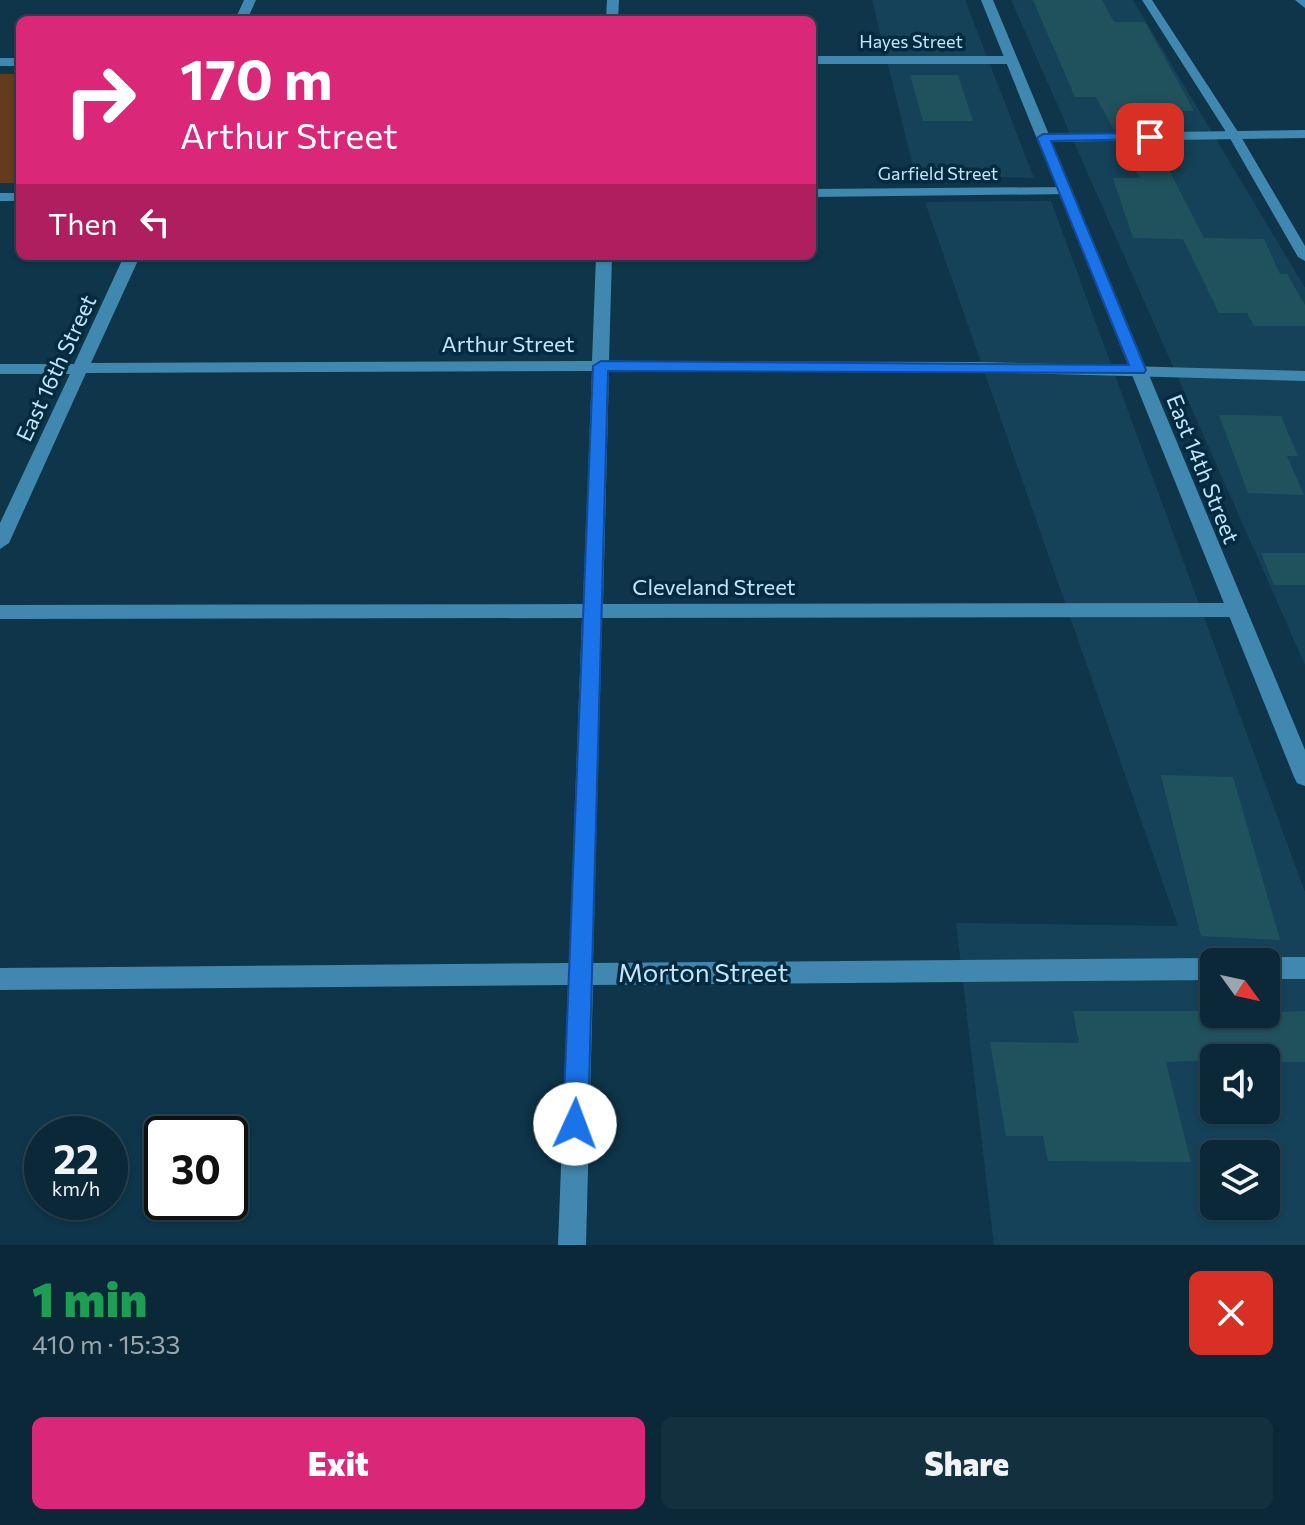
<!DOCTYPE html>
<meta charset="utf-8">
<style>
body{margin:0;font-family:Commissioner,sans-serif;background:#13303f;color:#f1f3f6;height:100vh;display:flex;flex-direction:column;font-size:30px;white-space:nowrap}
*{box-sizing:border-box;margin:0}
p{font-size:26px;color:#99a6ad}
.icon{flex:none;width:44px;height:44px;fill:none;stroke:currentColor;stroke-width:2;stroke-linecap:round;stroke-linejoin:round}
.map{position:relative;height:1245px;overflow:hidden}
.panel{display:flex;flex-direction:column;background:#0a2837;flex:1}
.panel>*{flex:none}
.hud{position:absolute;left:16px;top:16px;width:800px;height:244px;border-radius:12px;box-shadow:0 2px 6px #0004,0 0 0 2px #2a4452;background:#db2777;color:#fff;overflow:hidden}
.needle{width:52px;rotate:123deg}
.fabs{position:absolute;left:1200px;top:948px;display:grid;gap:16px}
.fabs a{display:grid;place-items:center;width:80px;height:80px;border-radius:12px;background:#0a2837;box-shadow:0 2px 6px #0004,0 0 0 2px #2a4452;font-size:40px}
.speed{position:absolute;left:24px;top:1116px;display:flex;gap:16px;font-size:40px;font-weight:700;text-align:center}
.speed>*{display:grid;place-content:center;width:104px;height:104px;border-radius:50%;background:#0a2837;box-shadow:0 2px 6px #0004,0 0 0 2px #2a4452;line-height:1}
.speed small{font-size:20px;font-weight:400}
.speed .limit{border:4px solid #111;border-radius:12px;background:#fff;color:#111}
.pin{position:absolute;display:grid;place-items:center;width:68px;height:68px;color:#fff;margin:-34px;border-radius:16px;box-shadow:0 4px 12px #0006}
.me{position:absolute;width:88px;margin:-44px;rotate:2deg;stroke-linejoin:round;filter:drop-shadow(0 0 6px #0008)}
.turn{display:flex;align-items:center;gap:28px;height:168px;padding:0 32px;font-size:36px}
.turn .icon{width:104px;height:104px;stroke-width:2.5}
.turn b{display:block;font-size:56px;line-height:68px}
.then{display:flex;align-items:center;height:76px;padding:0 32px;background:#0003;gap:16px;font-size:30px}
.round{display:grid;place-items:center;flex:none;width:84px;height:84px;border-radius:12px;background:#13303f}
.overview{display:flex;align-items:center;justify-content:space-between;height:136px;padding:0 32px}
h1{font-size:48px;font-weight:800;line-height:60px;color:#1e9e55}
.cta{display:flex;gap:16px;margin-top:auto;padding:16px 32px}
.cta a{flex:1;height:92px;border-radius:12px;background:#db2777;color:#fff;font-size:32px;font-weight:800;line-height:92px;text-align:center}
.cta a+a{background:#13303f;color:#f1f3f6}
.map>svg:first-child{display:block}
</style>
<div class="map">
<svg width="1305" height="1245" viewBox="0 0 1305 1245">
<rect width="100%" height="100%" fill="#0e3549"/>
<g fill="#164259" fill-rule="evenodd">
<path d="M872,0H965L1034,178L915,175Z"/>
<path d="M1011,0H1133L1305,288V665Z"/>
<path d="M1051,201L1305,892V1245H994L956,923L1178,926L925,202ZM1214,962H1266V1014H1214ZM1214,1058H1266V1110H1214ZM1214,1154H1266V1206H1214Z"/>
</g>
<rect fill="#643b1b" x="0" y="74" width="20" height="109"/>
<g fill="#20525e">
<path d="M1033,0H1102L1114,22H1145L1194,111H1148L1155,123H1145L1148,129L1114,130L1096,97H1075Z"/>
<path d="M910,75H958L973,121H923Z"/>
<path d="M1155,143L1204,238L1264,239L1280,274H1287L1305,305V326H1254L1247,313H1219L1183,239L1133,238L1113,178H1140L1121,144Z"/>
<path d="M1219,415L1281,416L1298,456H1287L1304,495L1248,493Z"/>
<path d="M1261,553H1305V585H1274Z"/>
<path d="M1161,775L1233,777L1280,940L1201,936Z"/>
<path d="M1073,1011H1214V1014L1305,1011V1062H1266V1058L1166,1062L1191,1162L1048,1161L1043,1136H1006L990,1042L1079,1043Z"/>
</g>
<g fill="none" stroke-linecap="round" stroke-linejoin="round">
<path fill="#4188b0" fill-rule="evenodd" d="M1142,0H1152L1240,135L1305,246V261L1298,257L1228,135Z"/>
<g fill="#4188b0" fill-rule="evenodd">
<path d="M244,0H256L247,20H235Z"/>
<path d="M607,0H619L618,20H606Z"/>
<path d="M812,56H1011L1017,60L1011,64H812Z"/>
<rect x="0" y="58" width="20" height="8"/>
<path d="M1305,130V138L1043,142L1036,138L1043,134Z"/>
<path d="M1065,187L1072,191L1070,194L812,197V189Z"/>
<rect x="0" y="193" width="20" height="8"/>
<path d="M124,256H140L91,363L592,361L596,256H612L609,361L979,362L1305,371V381L979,372L609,370L603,604L1237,603L1247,610L1237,617L602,618L593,963L1214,958L1223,962H1214V980L593,985L586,1245H558L568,985L0,990V968L569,963L582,618L0,619V605L583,604L592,371L86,373L9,543L0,549V523L70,374H0V364H74Z"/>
<path d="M1266,957H1305V979H1266V962H1256Z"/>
</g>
<g fill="#4188b0" fill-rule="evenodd">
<path d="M981,0H993L1305,750V786L1297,783L1294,777Z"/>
<path d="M1295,0H1305V8Z"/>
</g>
</g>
<path fill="#1a73e8" stroke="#114b97" stroke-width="2" d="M1150,133L1156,137L1154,139L1051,141L1146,370L1144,373L608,371L588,1124L584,1133L575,1136L567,1133L563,1124L593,366L601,361L1129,365L1037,138L1043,134Z"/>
<g text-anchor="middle" stroke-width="7" stroke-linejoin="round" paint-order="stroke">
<g font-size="18" fill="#c3e5fb" stroke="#022b3f">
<text x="911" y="48">Hayes Street</text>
<text x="938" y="180">Garfield Street</text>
</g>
<g font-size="22" fill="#c3e5fb" stroke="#022b3f">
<text x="508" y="352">Arthur Street</text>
<text transform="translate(56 368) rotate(-65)" y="8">East 16th Street</text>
<text transform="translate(1203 469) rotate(68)" y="8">East 14th Street</text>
<text x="714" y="595">Cleveland Street</text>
</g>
<g font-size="26" fill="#c3e5fb" stroke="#022b3f">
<text x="703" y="982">Morton Street</text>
</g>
</g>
</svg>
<div class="fabs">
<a><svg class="needle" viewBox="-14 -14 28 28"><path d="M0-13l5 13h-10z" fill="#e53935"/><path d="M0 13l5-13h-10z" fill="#99a6ad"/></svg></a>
<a><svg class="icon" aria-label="sound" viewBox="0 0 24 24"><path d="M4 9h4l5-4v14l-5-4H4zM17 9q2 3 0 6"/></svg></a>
<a><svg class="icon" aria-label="layers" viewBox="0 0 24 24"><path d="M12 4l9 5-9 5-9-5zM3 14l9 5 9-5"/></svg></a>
</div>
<div class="speed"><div>22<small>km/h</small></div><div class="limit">30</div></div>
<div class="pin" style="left:1150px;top:137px;background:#d93025"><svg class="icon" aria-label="arrive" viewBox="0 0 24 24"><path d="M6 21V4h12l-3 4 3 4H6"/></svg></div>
<svg class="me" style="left:575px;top:1124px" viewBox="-20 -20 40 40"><circle r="19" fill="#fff"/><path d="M0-13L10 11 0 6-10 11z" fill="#1a73e8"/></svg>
<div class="hud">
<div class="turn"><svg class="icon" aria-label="right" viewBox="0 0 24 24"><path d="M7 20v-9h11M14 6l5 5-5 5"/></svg><div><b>170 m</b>Arthur Street</div></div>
<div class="then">Then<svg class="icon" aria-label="left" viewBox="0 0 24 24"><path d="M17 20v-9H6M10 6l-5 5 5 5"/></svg></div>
</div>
</div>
<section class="panel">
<div class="overview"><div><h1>1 min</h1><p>410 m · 15:33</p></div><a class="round" style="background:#d93025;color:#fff"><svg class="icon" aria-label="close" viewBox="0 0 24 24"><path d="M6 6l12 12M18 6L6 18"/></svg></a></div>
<div class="cta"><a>Exit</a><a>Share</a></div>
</section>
